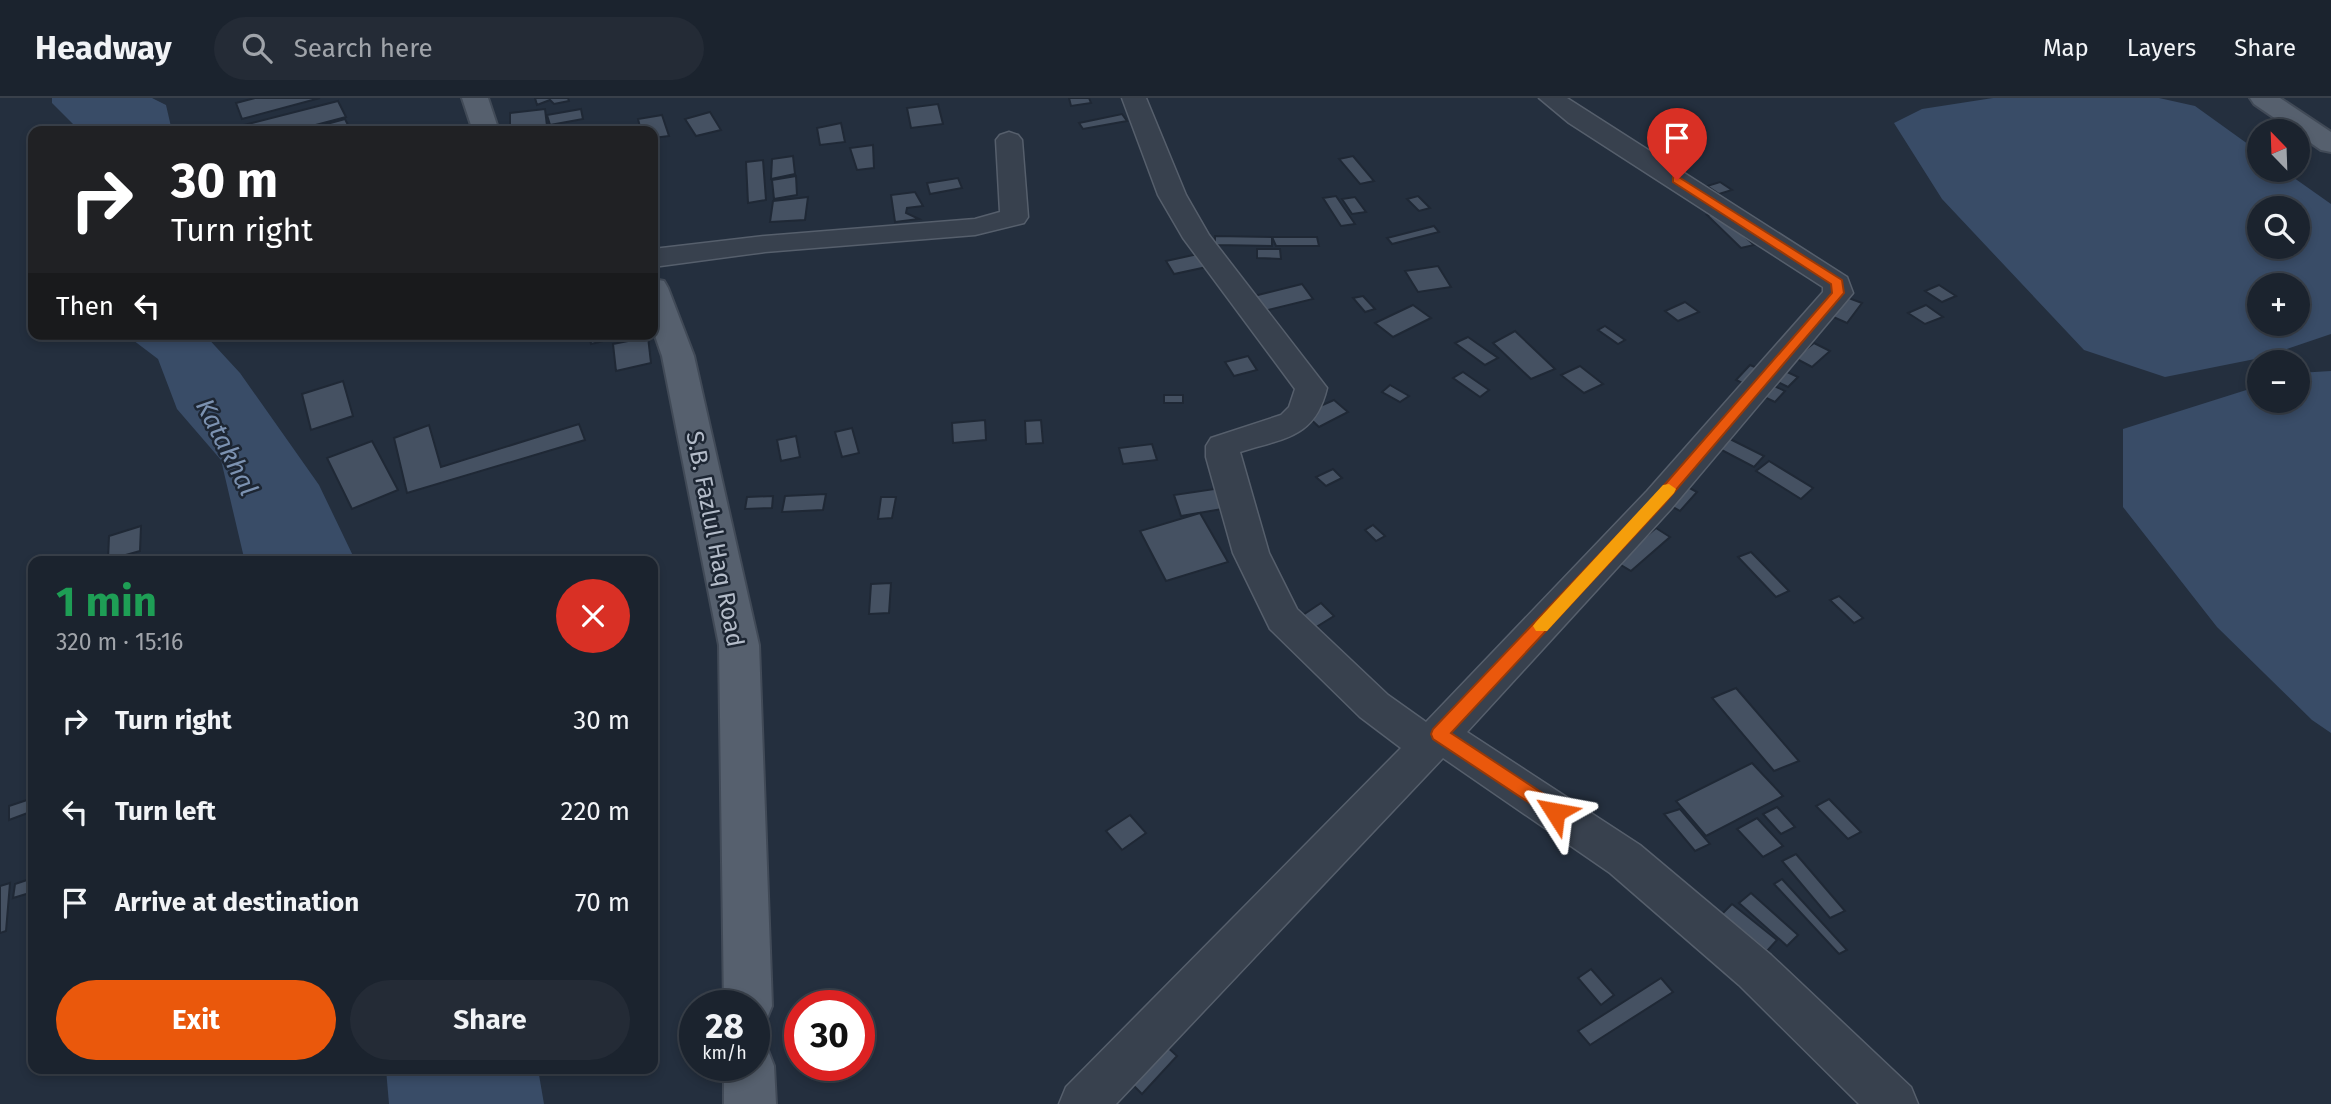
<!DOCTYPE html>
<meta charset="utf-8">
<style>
body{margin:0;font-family:"Fira Sans",sans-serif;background:#242b36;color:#f1f3f6;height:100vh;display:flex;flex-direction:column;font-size:26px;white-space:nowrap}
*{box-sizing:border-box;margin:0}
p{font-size:23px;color:#a0a4aa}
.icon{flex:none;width:38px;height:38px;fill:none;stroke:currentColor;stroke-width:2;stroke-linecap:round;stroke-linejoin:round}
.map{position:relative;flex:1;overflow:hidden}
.side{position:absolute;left:28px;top:458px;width:630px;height:518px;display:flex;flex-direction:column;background:#1b232e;border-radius:14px;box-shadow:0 4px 10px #0003,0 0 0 2px #39404a}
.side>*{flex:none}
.banner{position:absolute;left:28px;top:28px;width:630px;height:214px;border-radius:14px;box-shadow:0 4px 10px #0003,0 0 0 2px #39404a;background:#202124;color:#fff;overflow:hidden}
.needle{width:46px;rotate:337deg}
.controls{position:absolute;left:2247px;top:21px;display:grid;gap:14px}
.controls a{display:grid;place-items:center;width:63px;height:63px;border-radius:50%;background:#1b232e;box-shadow:0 4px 10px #0003,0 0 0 2px #39404a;font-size:35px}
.speed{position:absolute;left:679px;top:892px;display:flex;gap:14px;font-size:35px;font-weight:700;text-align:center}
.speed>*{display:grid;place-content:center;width:91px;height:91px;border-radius:50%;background:#1b232e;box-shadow:0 4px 10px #0003,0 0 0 2px #39404a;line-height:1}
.speed small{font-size:18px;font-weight:400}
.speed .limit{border:10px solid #d22;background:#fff;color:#111}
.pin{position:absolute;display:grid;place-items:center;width:60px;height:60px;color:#fff;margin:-72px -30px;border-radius:50% 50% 50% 0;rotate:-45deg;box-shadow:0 0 7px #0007}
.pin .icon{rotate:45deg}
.me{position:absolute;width:77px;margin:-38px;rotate:304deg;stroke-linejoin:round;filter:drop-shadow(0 0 5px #0008)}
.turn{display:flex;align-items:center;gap:24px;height:147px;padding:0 28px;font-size:32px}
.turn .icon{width:91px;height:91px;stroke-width:2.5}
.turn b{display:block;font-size:49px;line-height:60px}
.then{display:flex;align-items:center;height:66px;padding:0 28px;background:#0003;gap:14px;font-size:26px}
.round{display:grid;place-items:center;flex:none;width:74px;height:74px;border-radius:37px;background:#242b36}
.overview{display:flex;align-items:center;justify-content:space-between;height:119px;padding:0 28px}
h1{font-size:42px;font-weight:700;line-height:52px;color:#1e9e55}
.primary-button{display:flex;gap:14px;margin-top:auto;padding:14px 28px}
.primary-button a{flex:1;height:80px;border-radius:42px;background:#ea580c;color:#fff;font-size:28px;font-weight:700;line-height:80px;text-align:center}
.primary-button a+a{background:#242b36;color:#f1f3f6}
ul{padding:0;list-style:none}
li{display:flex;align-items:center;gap:21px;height:91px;padding:0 28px}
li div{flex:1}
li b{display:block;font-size:26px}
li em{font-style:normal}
header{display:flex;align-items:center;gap:42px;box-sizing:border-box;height:98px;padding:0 35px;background:#1b232e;border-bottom:2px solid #39404a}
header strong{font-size:33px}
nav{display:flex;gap:38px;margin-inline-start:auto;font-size:24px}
.search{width:490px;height:63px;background:#242b36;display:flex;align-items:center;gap:18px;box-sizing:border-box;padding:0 24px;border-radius:38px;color:#a0a4aa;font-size:26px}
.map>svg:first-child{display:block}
</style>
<header>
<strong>Headway</strong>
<div class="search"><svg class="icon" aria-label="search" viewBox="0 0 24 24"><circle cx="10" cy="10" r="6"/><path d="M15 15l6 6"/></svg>Search here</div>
<nav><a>Map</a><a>Layers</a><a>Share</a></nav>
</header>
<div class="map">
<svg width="2331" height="1006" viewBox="0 0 2331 1006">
<rect width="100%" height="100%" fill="#242f3e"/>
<g fill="#394c67" fill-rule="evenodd">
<path d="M52,0H152L166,7L172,33H75L74,27L52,5Z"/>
<path d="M1993,0H2159L2195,8L2259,54V72H2283L2331,106V236L2260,260L2165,279L2084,252L1942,101L1894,25L1922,11ZM2259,110H2298V149H2259ZM2259,187H2298V226H2259Z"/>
<path d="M125,236H204L240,275L319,387L356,464H245L221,362L177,311L158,261Z"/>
<path d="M2331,273V635L2312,622L2217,529L2123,409V331L2259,288V303H2298V275Z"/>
<path d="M386,971H538L544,1006H389Z"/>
</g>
<g fill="#455162" stroke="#1f2835" stroke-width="2">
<path d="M255,0H320L242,21L236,5Z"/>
<path d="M535,0H568L569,3L554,6L550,2L537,7Z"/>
<path d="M1069,0H1089L1091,5L1071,8Z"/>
<path d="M338,3L346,19L293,33H246L244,27Z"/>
<path d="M938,6L943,26L911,30L907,10Z"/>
<path d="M545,11L547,28L510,33V15Z"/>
<path d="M581,11L583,21L550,27L547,17Z"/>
<path d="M710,14L721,32L696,38L685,21Z"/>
<path d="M1122,16L1127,23L1083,31L1079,25Z"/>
<path d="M662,17L669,38L653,40V33H641L638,21Z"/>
<path d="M345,21L351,33H301Z"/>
<path d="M841,25L845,44L820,47L817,30Z"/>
<path d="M873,47L874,70L857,72L850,50Z"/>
<path d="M793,58L795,76L771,81L772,61Z"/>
<path d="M1353,58L1374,83L1360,86L1339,61Z"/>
<path d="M763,62L766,102L748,105L746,64Z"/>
<path d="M796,78L797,97L774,101L772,82Z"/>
<path d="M958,80L962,90L930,96L927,85Z"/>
<path d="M1720,84L1732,92L1719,96L1707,88Z"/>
<path d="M915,94L923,108L907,110L906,115L919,121L895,124L891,97Z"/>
<path d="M1336,98L1355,126L1341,128L1323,100Z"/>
<path d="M1418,98L1430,110L1419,113L1407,101Z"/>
<path d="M808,99L805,122L770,124L773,103Z"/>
<path d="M1355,99L1366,114L1352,116L1342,101Z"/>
<path d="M1719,115L1754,147L1741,150L1707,117Z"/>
<path d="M1434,128L1439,134L1392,146L1387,140Z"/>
<path d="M1215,138L1272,139V148L1215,147Z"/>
<path d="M1272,139H1317L1319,148H1276Z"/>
<path d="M1257,151H1280L1281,161L1257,160Z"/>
<path d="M1207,154L1216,167L1174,176L1166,163Z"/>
<path d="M1438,168L1451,189L1418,194L1405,173Z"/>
<path d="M1302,186L1313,201L1264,213L1254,198Z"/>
<path d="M1939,187L1956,198L1942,204L1925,193Z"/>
<path d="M1363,198L1375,211L1365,214L1353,200Z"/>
<path d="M1846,199L1862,205L1847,225L1831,218Z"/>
<path d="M1685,204L1699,214L1678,223L1665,213Z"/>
<path d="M1413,207L1431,220L1393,239L1375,225Z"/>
<path d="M1926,207L1943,219L1925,226L1908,215Z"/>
<path d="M1605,228L1625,242L1618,246L1598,232Z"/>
<path d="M1515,233L1555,271L1531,281L1493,245Z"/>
<path d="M589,236H632L591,246Z"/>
<path d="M648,239L651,265L616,273L613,246Z"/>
<path d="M1468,239L1498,260L1485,267L1455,245Z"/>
<path d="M1814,245L1830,253L1812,269L1795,260Z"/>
<path d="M1248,258L1257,272L1234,278L1225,264Z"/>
<path d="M1750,267L1762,272L1749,288L1736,282Z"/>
<path d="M1580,268L1603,286L1584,295L1561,277Z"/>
<path d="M1785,273L1798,279L1788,289L1776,283Z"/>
<path d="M1463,274L1489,292L1480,299L1453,280Z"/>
<path d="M343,283L353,318L311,332L302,296Z"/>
<path d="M1390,287L1409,298L1400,304L1382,294Z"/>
<path d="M1772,287L1785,293L1775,304L1762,298Z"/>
<rect x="1164" y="297" width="19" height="8"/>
<path d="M1334,302L1348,314L1319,329L1304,315Z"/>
<path d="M985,322L986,342L953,345L952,325Z"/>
<path d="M1041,322L1043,345L1026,346L1025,323Z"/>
<path d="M579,326L585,342L407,395L394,340L429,327L441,369Z"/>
<path d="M852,330L859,355L842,359L835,334Z"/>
<path d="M796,338L800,359L781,363L777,342Z"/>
<path d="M1724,338L1764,358L1754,369L1714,348Z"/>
<path d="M372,343L398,392L352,411L327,360Z"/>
<path d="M1152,346L1157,362L1123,366L1119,350Z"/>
<path d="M1769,363L1813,390L1801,401L1756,373Z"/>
<path d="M1333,371L1342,380L1326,388L1316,379Z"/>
<path d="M1684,387L1697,394L1680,413L1666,405Z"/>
<path d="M1221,390L1228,410L1181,418L1174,397Z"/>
<path d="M826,396L823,412L782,414L785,398Z"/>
<path d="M773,398L772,410L745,411L747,399Z"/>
<path d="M881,399H896L892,420L878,421Z"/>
<path d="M1200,415L1228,464L1166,483L1140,433Z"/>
<path d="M1373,427L1385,438L1376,443L1365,432Z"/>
<path d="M141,428L140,453L108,462L109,438Z"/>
<path d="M1656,430L1670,439L1631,473L1616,464Z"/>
<path d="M1751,454L1789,493L1776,499L1738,459Z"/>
<path d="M891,485L889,515L869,516L871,486Z"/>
<path d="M1839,498L1863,520L1854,525L1830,502Z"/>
<path d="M1321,505L1334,518L1313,531L1300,519Z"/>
<path d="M1736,590L1799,663L1774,673L1712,600Z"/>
<path d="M1752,665L1783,698L1706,738L1676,703Z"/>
<path d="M33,700V713L9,722V708Z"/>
<path d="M1829,701L1861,734L1848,741L1816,708Z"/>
<path d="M1777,709L1795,729L1781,736L1763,716Z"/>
<path d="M1680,711L1710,746L1695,753L1664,716Z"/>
<path d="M1130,717L1146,735L1122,752L1106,733Z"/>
<path d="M1757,720L1783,748L1763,759L1737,731Z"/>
<path d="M1796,756L1845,813L1830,820L1782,763Z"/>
<path d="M33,780V794L13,800L15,786Z"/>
<path d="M1782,781L1847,852L1839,856L1774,786Z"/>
<path d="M10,785L6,833L0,835V788Z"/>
<path d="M1751,795L1798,837L1787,848L1739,805Z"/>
<path d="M1732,806L1777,842L1767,853L1722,816Z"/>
<path d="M1591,871L1614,897L1601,907L1578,880Z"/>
<path d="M1661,880L1673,894L1590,947L1578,933Z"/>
<path d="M1164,946L1177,958L1142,996L1129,983Z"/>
</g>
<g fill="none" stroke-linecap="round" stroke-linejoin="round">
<defs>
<g id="minor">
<path d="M1122,0H1146L1186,97L1209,137L1327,290C1315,341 1283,340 1240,354L1269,455L1297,511L1388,597L1426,624L1647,393L1823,194V189L1569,25L1539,0H1567L1847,179L1853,195L1848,201L1671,411L1467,634L1640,747L1771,857L1911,989L1918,1006H1859L1739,887L1610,775L1443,660L1116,1006H1059L1066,989L1401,650L1360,619L1270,531L1233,455L1206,359V348L1211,340L1281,317L1289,309L1295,291L1183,140L1158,97Z"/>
<path d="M1009,34L1018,37L1022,42L1028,119L1024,125L975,137L765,154L653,169V151L765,138L975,121L1000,114L996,42L1000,37Z"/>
</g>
<g id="major">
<path d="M462,0H488L499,33H473Z"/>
<path d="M2250,0H2280L2331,34V54L2321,52L2254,6Z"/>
<path d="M653,181L664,183L668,190L694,258L759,547L772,908L765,925L754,929V908H724L719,547L662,258L653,232Z"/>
<path d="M754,945L767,950L774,968L776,1006H724V968H754Z"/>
</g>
</defs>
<use href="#minor" stroke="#565f6c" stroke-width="3"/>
<use href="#major" stroke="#414a57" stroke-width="4"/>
<use href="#minor" fill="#38414e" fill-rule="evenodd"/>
<use href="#major" fill="#56606e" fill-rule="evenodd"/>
</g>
<path fill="#ea580c" stroke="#983908" stroke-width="2" d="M1677,78L1842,182L1844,195L1664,406L1451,635L1562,708L1564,714L1562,720L1555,722L1433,641L1431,636L1433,631L1654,399L1832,195L1831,186L1673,84V79Z"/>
<path fill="#f59e0b" d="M1669,386L1676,391L1674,395L1547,533H1536L1533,528L1536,524L1663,387Z"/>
<g text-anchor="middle" stroke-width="5" stroke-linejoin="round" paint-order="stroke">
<g font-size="24" fill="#b4bcc9" stroke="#1d2633">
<text transform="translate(715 441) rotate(79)" y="8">S.B. Fazlul Haq Road</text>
</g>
<g font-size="26" font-style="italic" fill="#7c92b1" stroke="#1d2633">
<text transform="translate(227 349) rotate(63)" y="9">Katakhal</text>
</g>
</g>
</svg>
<div class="controls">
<a><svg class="needle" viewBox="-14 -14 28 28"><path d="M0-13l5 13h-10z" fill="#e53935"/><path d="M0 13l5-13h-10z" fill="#a0a4aa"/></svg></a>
<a><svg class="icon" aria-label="search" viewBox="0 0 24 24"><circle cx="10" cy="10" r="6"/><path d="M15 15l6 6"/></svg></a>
<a>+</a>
<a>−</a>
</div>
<div class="speed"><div>28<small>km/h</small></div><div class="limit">30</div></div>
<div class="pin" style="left:1677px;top:82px;background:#d93025"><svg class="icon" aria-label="arrive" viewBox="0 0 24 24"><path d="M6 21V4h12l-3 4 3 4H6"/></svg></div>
<svg class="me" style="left:1555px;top:714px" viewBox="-20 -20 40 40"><path d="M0-17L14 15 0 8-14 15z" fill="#ea580c" stroke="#fff" stroke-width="4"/></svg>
<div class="banner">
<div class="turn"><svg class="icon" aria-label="right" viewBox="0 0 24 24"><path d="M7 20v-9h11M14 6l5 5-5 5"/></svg><div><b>30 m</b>Turn right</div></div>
<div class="then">Then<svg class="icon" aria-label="left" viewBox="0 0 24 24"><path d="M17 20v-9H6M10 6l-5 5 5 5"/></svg></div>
</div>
<section class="side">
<div class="overview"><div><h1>1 min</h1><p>320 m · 15:16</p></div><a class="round" style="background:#d93025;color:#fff"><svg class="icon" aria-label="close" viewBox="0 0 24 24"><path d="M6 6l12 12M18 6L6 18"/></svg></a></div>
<ul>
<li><svg class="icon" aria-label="right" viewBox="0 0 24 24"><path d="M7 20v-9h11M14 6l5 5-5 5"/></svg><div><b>Turn right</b></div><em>30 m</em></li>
<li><svg class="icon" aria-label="left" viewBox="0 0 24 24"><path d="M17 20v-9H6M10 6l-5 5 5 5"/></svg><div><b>Turn left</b></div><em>220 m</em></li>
<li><svg class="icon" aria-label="arrive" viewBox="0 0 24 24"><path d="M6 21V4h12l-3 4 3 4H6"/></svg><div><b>Arrive at destination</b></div><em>70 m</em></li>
</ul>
<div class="primary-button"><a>Exit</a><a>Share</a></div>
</section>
</div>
